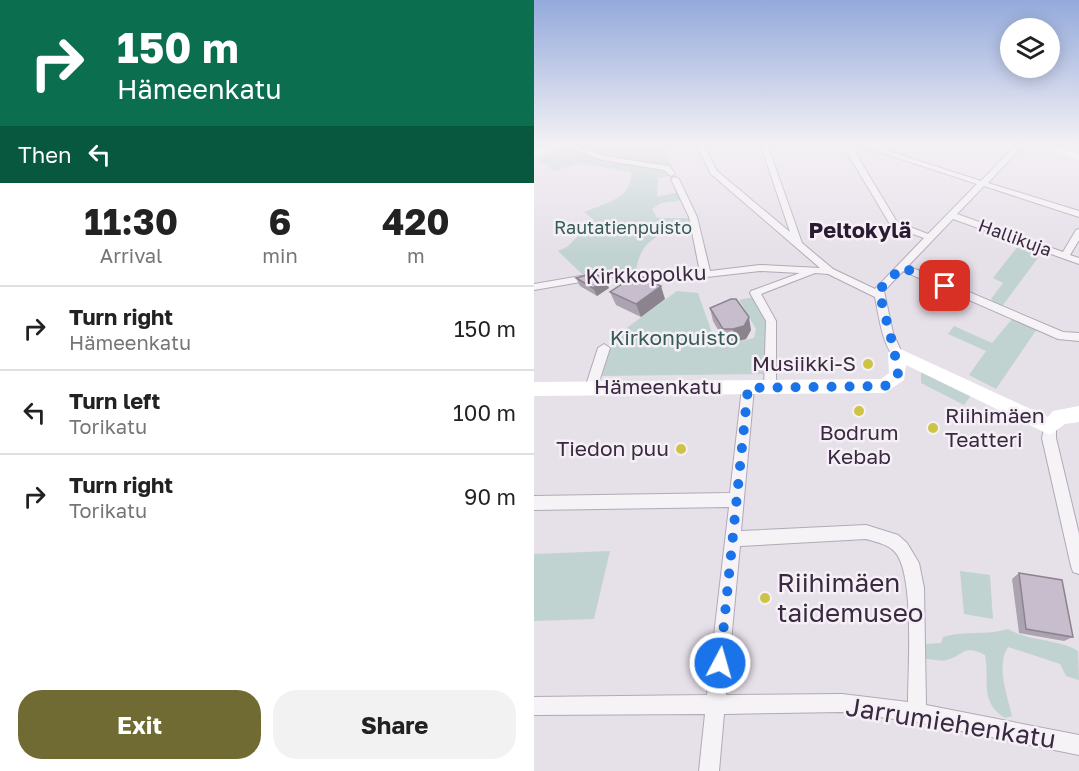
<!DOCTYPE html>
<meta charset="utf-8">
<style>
body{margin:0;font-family:"Golos Text",sans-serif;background:#f2f2f2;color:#222;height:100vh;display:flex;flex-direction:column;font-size:22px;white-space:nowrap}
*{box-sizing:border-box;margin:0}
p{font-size:20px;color:#767676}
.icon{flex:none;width:33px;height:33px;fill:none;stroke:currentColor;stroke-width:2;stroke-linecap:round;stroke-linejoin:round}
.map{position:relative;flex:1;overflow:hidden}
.details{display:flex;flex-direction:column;background:#fff;width:534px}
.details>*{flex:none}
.hud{background:#0b6e4f;color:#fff;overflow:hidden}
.controls{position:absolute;left:466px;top:18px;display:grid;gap:12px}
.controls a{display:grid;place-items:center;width:60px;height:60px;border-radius:50%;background:#fff;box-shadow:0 3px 15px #0003;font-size:30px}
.pin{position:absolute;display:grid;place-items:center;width:51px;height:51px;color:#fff;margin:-26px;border-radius:12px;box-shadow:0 3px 9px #0006}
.me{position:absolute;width:66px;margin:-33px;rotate:6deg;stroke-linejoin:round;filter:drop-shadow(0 0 4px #0008)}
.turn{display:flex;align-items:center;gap:21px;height:126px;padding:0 18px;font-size:27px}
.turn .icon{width:78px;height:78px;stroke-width:2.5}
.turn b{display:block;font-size:42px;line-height:51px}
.then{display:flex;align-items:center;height:57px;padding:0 18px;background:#0003;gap:12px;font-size:22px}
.eta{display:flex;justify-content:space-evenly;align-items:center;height:102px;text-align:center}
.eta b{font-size:36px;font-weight:700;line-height:42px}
.primary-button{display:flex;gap:12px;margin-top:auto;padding:12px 18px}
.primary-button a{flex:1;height:69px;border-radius:24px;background:#6f6b32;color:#fff;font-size:24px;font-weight:700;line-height:69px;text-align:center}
.primary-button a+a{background:#f2f2f2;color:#222}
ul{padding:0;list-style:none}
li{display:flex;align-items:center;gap:18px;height:84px;padding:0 18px;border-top:2px solid #e0e0e0}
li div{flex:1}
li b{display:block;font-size:22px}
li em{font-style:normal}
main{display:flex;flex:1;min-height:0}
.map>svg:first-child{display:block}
</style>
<main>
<section class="details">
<div class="hud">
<div class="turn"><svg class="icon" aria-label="right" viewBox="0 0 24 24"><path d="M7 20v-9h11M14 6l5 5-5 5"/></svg><div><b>150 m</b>Hämeenkatu</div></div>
<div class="then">Then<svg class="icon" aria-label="left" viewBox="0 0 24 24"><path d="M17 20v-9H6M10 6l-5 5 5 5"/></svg></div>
</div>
<div class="eta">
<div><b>11:30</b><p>Arrival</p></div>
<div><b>6</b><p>min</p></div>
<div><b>420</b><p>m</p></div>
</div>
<ul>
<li><svg class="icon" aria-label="right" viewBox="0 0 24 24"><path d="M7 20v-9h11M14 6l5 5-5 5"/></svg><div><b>Turn right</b><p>Hämeenkatu</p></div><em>150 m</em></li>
<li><svg class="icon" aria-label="left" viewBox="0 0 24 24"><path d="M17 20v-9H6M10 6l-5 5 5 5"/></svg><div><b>Turn left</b><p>Torikatu</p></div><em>100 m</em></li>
<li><svg class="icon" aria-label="right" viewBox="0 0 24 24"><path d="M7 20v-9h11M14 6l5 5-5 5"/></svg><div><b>Turn right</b><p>Torikatu</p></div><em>90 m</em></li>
</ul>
<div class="primary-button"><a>Exit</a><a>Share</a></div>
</section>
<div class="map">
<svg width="545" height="771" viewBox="0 0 545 771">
<rect width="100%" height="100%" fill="#e6e0e9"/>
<g fill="#c1d3d0">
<path d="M37,146L130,147L140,171L137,176L124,178L123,197L145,192L149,200L127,203L118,209L123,218H155L156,224C127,235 106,237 102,272L48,274L24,251L33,247L60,220L50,212C69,204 100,198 97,172L45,163L21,171L3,159Z"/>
<path d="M484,246L506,255L469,305H463L457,299L469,283L459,278Z"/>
<path d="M143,291L164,293L183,347L220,338L222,329L205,300L220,297L234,321L232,374L68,376L76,347L83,341L79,338Z"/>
<path d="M479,318L503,329L462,389L435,375L452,351L414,334L420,326L458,343Z"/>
<path d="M387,372L437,395L430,405L387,383Z"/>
<path d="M76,551L60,619L0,621V554Z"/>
<path d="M426,571L456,575L459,619L430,614Z"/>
<path d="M474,629C496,642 522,638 544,651L545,680L532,676L526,664L474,647C462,666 473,695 478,716L471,718C445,702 456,681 451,655C428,644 431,655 413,660C408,662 398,659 392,659L391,644L407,643L409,637C431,630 452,636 474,629Z"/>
</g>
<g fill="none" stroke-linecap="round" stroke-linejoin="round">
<defs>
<g id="street">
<path d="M32,146H43L70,156L135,166L141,174L137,176L130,170L69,160Z"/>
<path d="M163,146H170L183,171L256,232L227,146H234L268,243L299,269L341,289L390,238L357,226L314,154L316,146H323L322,154L363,222L394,234L443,184L327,146H339L447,181L481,146H488L454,183L545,211V217L450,186L423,214L529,252L542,230L545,229V240L536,255L545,258V264L419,219L374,266L529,332L545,333V341L524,339L369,271L350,291L359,333L368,353L362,357C349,351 344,311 341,297L294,274L281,273L227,294L242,321V388L240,391H232L230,388L232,321L216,293L217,291L266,273L226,271L146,280L76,277L0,290V284L76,271L146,274L166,272L155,217L137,179L141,177L145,179L163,217L176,271L226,265L286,268L177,174Z"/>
<path d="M70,344L76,348L63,388L61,391H53L51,388L64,348Z"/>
<path d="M214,383L218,385L220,388L207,531L332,525L364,535L373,543L385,563L390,588L392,705L545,735V755L383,722L308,712L190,714L185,771H165L171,714L0,715V697L173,695L195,507L0,510V496L196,493L208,388L210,385ZM332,539C342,542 354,544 361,552C381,574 374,670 374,702L308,694L192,695L206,546Z"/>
<path d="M516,422L521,423L522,427V438L545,534V574L539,572L537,566L508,438L511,423Z"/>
</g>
</defs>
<use href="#street" stroke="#b2a9b6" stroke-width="2"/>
<use href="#street" fill="#f6f3f7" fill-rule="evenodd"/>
<g fill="#fff" fill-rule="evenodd">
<path d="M10,146H26L0,157V150Z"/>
<path d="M499,146H518L545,154V160Z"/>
<path d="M362,347L514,417L519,411L545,406V422L531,424L516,435L372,365L370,380L351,393L0,396V382L347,379L355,373L354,353Z"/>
</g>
</g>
<g fill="#aba3af">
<path d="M42,278L75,288L63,296L46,286Z"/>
<path d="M76,292L131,299L107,317L82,305Z"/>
<path d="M176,308L217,330L212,339L201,342H191L179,321Z"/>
<path d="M485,573L539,637L530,641L485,633L478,579Z"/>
</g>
<g fill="#8b848f">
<path d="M71,279L75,288L63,296L59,288Z"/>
<path d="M127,286L131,299L107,317L102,304Z"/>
<path d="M215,317L217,330L212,339L201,342L199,329Z"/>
</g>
<g fill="#c7bdcc" stroke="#8b848f" stroke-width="1.5">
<path d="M60,273L71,279L59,288L42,278Z"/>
<path d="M103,274L127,286L102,304L76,292Z"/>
<path d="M197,299H202L215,317L210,326L199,329H189L176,308Z"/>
<path d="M485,573L528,580L539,637L492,629Z"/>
</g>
<linearGradient id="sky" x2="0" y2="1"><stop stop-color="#94aadc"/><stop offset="0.57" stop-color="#f4f1f5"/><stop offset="1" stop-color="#f4f1f5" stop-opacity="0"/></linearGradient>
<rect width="545" height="254" fill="url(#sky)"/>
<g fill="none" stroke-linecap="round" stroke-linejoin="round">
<path stroke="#1a73e8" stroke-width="10" stroke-dasharray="0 18" d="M186,663L214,388L351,386L364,375C361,346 351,319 345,290L368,267L411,286"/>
</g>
<g fill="#cdc446" stroke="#f4f0f6" stroke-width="2">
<circle cx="334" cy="364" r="6"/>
<circle cx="325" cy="411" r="6"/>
<circle cx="399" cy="428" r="6"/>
<circle cx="147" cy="449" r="6"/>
<circle cx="231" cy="598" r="6"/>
</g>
<g text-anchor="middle" stroke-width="5" stroke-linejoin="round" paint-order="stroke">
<g font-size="18" fill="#365c58" stroke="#f4f0f6">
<text x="89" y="234">Rautatienpuisto</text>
</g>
<g font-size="18" fill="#3a2940" stroke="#f4f0f6">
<text transform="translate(481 238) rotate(20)" y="6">Hallikuja</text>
</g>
<g font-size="21" fill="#3a2940" stroke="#f4f0f6">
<text transform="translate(112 275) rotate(-2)" y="7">Kirkkopolku</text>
<text x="124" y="394">Hämeenkatu</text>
</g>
<g font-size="21" fill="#365c58" stroke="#f4f0f6">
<text x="140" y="345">Kirkonpuisto</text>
</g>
<g font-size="21" fill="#3a2940" stroke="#f4f0f6" text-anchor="end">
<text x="322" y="371">Musiikki-S</text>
<text x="411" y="423" text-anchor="start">Riihimäen<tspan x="411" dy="24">Teatteri</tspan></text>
<text x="325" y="440" text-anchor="middle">Bodrum<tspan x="325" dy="24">Kebab</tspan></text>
<text x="135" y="456">Tiedon puu</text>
</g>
<g font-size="22" font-weight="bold" fill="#2b1b31" stroke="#f4f0f6">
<text x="326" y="238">Peltokylä</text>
</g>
<g font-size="26" fill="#3a2940" stroke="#f4f0f6" text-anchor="start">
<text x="243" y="592">Riihimäen<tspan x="243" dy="30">taidemuseo</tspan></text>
</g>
<g font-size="26" fill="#3a2940" stroke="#f4f0f6">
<text transform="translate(417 723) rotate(9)" y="9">Jarrumiehenkatu</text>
</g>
</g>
</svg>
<div class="controls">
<a><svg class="icon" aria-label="layers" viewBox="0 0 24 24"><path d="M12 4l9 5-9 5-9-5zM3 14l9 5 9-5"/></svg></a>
</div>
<div class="pin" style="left:411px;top:286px;background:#d93025"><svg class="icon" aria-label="arrive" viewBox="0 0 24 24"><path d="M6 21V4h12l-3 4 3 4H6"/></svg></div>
<svg class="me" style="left:186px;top:663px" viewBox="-20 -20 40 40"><circle r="17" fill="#1a73e8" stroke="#fff" stroke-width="3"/><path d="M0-11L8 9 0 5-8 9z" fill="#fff"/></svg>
</div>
</main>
